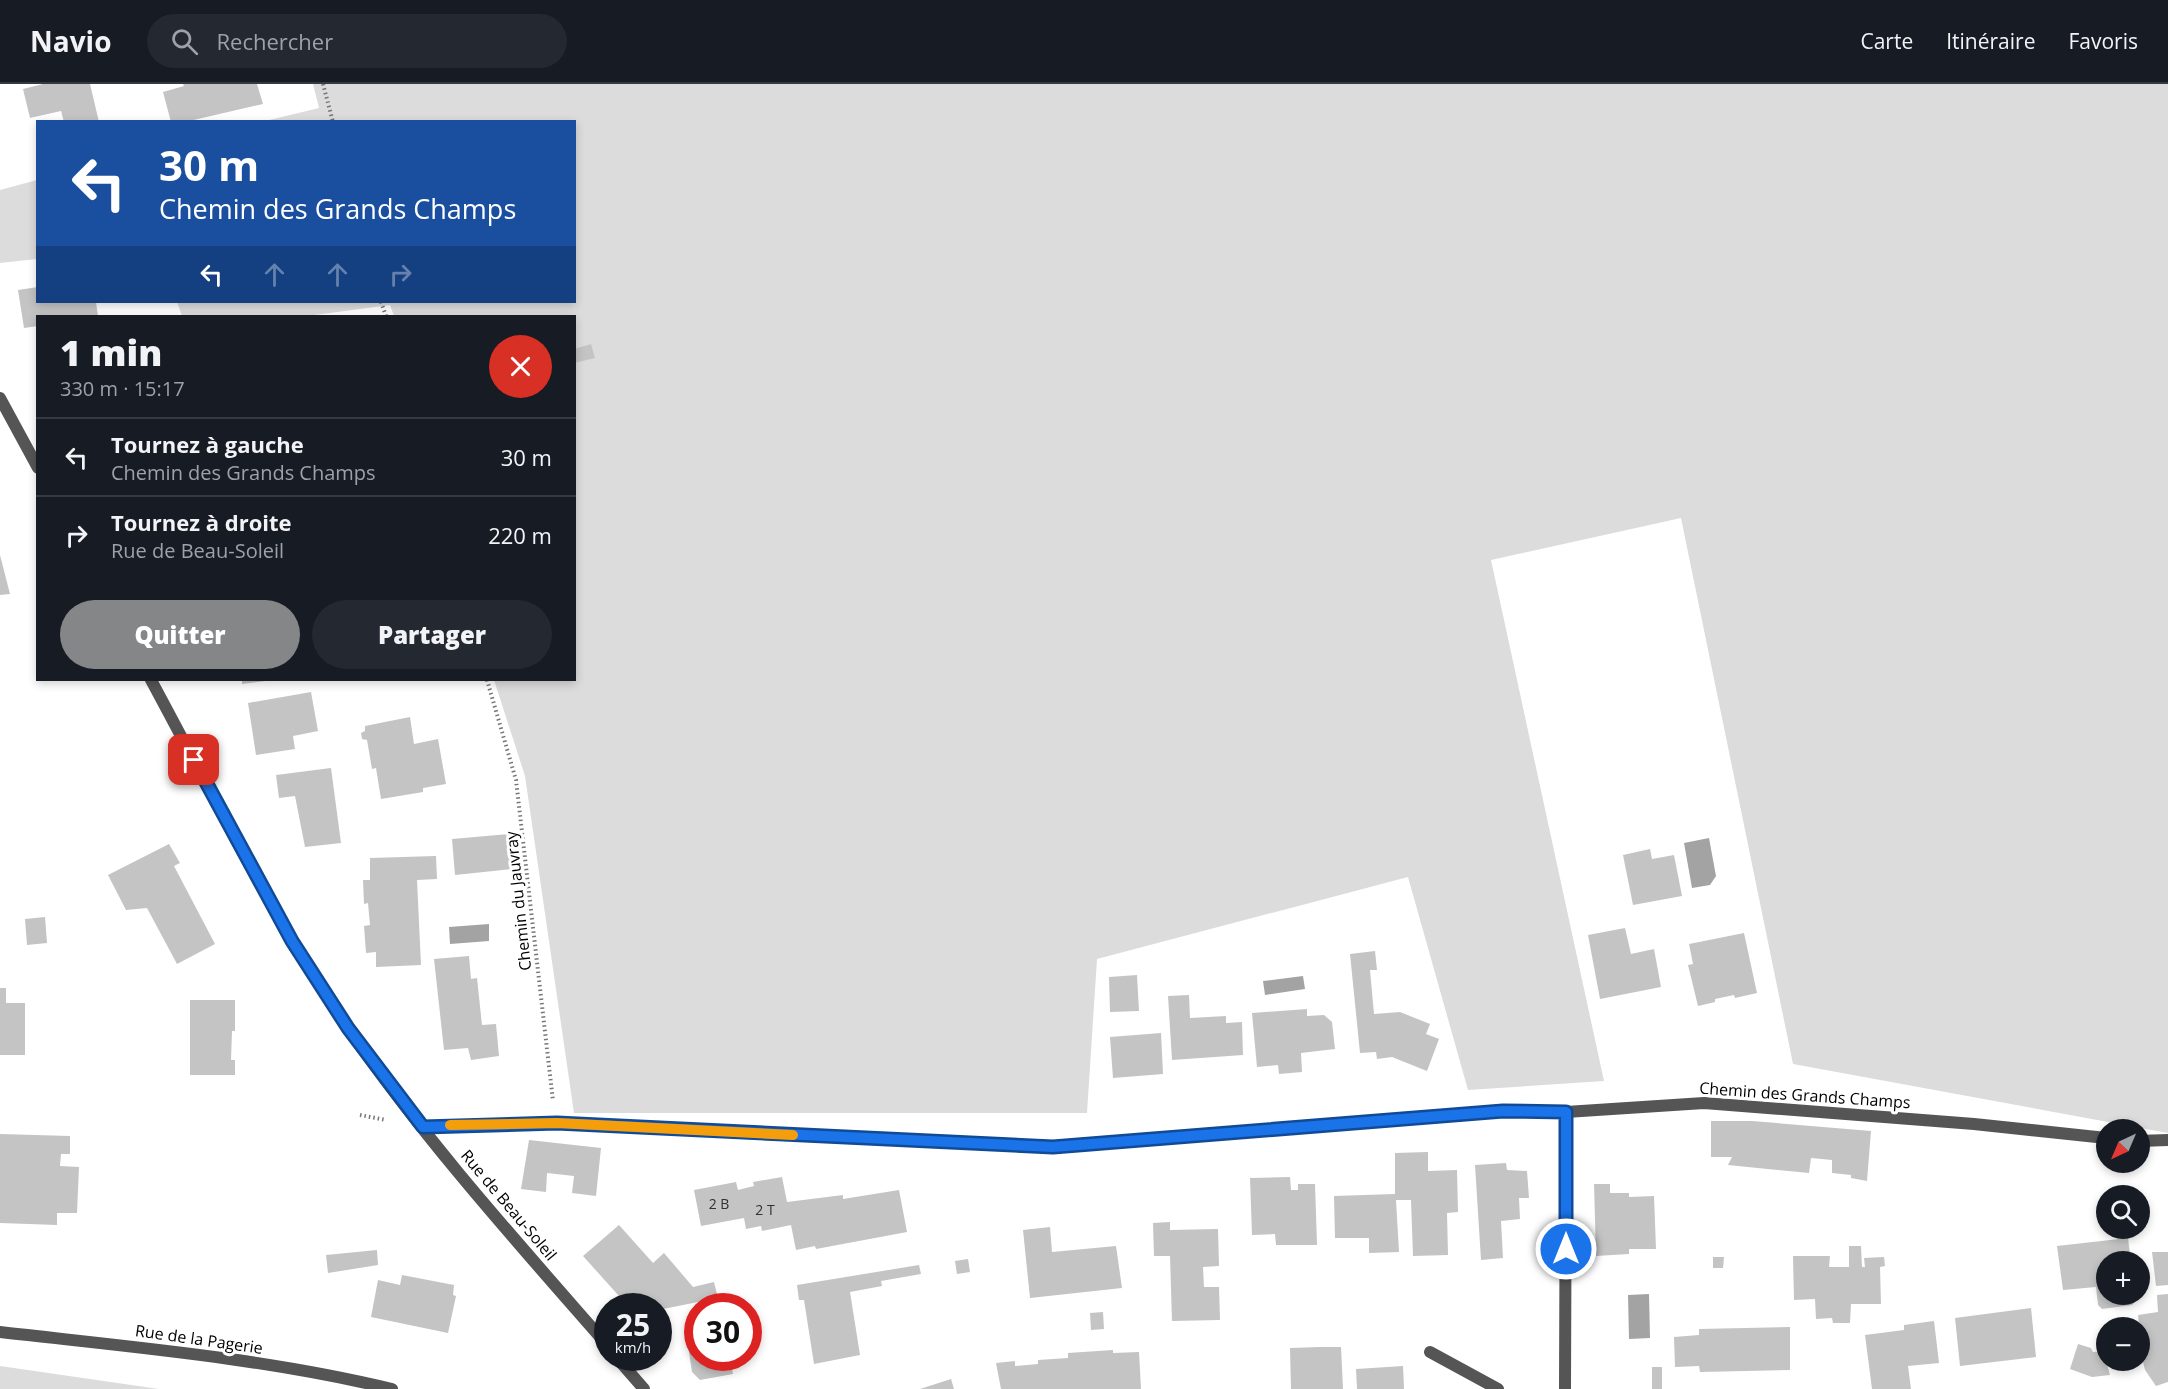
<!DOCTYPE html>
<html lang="fr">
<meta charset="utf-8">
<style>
body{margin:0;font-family:"Open Sans",sans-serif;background:#242831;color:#f1f3f6;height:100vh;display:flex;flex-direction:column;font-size:22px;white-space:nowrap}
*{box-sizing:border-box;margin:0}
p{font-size:20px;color:#9ea1a6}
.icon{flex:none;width:33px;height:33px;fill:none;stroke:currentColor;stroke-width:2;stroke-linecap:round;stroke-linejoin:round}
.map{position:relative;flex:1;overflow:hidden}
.drawer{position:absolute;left:36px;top:231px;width:540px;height:366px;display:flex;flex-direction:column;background:#171b24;border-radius:0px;box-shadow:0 3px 9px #0003}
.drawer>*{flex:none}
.banner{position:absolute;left:36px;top:36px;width:540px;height:183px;border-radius:0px;box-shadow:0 3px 9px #0003;background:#1a4fa0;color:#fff;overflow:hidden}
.needle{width:39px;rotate:224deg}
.fabs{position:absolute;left:2096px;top:1035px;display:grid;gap:12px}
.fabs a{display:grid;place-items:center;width:54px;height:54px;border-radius:50%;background:#171b24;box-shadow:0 3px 9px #0003;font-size:30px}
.speed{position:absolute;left:594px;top:1209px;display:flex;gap:12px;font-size:30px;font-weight:700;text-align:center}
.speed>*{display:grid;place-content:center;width:78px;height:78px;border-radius:50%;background:#171b24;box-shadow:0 3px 9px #0003;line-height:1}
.speed small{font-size:15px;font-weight:400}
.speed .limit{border:9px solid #d22;background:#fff;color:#111}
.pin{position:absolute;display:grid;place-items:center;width:51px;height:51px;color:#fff;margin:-26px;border-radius:12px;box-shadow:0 3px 9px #0006}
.me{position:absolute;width:66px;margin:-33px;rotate:0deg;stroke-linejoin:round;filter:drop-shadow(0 0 4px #0008)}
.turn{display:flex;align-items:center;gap:21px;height:126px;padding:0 24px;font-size:27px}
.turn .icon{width:78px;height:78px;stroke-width:2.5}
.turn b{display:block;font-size:42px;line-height:51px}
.lanes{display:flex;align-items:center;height:57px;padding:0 24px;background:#0003;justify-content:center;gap:30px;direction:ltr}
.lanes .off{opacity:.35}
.round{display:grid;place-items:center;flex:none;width:63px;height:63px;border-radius:32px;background:#242831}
.head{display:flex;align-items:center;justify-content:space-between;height:102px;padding:0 24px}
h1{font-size:36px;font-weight:800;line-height:45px}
.cta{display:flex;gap:12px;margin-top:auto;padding:12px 24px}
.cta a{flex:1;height:69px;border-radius:36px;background:#858687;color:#fff;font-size:24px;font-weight:800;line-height:69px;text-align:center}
.cta a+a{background:#242831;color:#f1f3f6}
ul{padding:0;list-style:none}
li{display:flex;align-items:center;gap:18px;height:78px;padding:0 24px;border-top:2px solid #363941}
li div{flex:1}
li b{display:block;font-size:22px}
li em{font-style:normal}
header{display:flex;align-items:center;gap:36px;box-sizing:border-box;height:84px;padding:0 30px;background:#171b24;border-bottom:2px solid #363941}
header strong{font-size:28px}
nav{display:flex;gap:33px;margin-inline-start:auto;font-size:21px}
.search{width:420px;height:54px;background:#242831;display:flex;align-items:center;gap:15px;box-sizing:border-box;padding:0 21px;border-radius:33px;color:#9ea1a6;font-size:22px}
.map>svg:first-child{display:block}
</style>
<header>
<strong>Navio</strong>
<div class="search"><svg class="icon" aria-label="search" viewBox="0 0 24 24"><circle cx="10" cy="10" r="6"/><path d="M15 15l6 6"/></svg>Rechercher</div>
<nav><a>Carte</a><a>Itinéraire</a><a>Favoris</a></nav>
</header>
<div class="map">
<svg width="2168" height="1305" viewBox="0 0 2168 1305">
<rect width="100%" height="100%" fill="#fff"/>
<g fill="#dcdcdc">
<path d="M313,0H2168V1049L1793,980L1681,434L1491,476L1604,997L1468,1006L1408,793L1097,875L1087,1029H574L525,692L494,596H574V232H394L390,221L307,232H182L177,218H574V38L265,37L319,24Z"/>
<path d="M37,96V175L0,179V106Z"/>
<path d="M0,1282L159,1305H0Z"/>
</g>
<g fill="#a3a3a3">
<path d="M1709,754L1716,792L1710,801L1692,804L1684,759Z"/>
<path d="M489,840V857L450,860L449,843Z"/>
<path d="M1303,892L1305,905L1265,911L1263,897Z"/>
<path d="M1649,1210L1650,1254L1629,1255L1628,1211Z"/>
</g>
<g fill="#c4c4c4">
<path d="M43,0H90L99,38H64L61,27L30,34L23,5Z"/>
<path d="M183,0H257L263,20L185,38H171L163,8L184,2Z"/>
<path d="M38,203V218H96L98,232H38V242L24,244L18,206Z"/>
<path d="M591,260L595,274L574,279V265Z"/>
<path d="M0,471L10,510L0,511Z"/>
<path d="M242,596H265V597L242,600Z"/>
<path d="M311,608L318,647L293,652L295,665L256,671L248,619Z"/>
<path d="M410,633L414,660L438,655L446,700L423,704V708L381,715L376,684L372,685L367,656L362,655L361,649L365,647V642Z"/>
<path d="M331,684L341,759L305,763L295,712L279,714L276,691Z"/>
<path d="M509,750L513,785L455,791L452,755Z"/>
<path d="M169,760L180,779L174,782L215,860L177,880L147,824L126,826L108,791Z"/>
<path d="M1650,765L1652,775L1674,771L1682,812L1633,821L1623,771Z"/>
<path d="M436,772L437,795L417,796L421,881L376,883V868L366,869L364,842L370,841L368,819L364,820L363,796H370V774Z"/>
<path d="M45,833L47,859L27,861L25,835Z"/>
<path d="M1625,844L1631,870L1654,865L1661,903L1600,915L1588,851Z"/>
<path d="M1744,849L1757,909L1735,914L1734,911L1715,915V918L1698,922L1688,881L1693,880L1689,860Z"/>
<path d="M1375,867L1377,886H1370L1374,930L1400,928L1430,940L1426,950L1439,955L1427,987L1392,973L1377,975L1376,968L1360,969L1350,870Z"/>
<path d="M469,872L471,895L477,894L482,941L496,940L499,972L471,976L468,964L444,966L434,875Z"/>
<path d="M1137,891L1139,927L1110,928L1109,893Z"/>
<path d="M0,904H6V919H25V971H0Z"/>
<path d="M1189,911L1190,934L1226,932V939L1242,938L1243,971L1172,976L1168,912Z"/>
<path d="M190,916H235V947H232L231,976H235V991H190Z"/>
<path d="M1307,925V932L1324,931L1332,938L1335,965L1301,969L1302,988L1279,990L1278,981L1257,983L1252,929Z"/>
<path d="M1161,949L1163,990L1113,994L1110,953Z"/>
<path d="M1711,1037H1752L1871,1047L1867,1097L1851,1094V1091L1832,1089V1076L1811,1074L1809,1089L1728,1081L1732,1073H1711Z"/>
<path d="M0,1050L70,1052V1070H61L60,1082L79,1083L77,1129H57V1141L0,1139Z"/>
<path d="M529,1056L601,1064L596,1112L572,1109L574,1092L547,1089L546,1108L521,1105Z"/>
<path d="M1428,1068V1087L1457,1086L1458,1128L1447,1129L1448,1171L1413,1172L1411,1116H1396L1399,1168L1369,1169V1154H1335L1334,1112L1395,1110V1069Z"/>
<path d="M1506,1079L1507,1086L1527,1087L1529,1114H1519L1520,1135L1501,1137L1503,1174L1481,1176L1475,1081Z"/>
<path d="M782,1093L787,1118L843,1111V1115L899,1106L907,1148L816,1165L815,1162L796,1166L791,1141L762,1147L761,1142L746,1145L744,1134L701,1142L694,1106L736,1098L738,1106L754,1102L753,1098Z"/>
<path d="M1290,1093L1291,1106H1298V1100H1315L1317,1161H1276L1275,1150L1252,1151L1250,1094Z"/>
<path d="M1594,1100H1610V1109H1629V1113L1654,1112L1656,1165H1629V1170L1596,1172Z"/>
<path d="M1170,1138V1146L1218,1145L1219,1182L1203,1183L1204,1203H1219L1220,1236L1172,1237L1170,1172H1154L1153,1139Z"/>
<path d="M619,1141L653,1179L664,1169L693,1203L714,1198L718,1214L658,1226V1222H628L583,1172Z"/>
<path d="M1050,1143L1052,1168L1116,1162L1122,1204L1030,1214L1023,1146Z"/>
<path d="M2128,1154L2131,1178H2106V1210H2135L2136,1216L2132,1221L2102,1225L2098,1221L2096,1203L2063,1206L2057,1162Z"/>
<path d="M1849,1162H1861L1862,1183H1865L1864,1174L1884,1173L1885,1182L1880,1183L1881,1220H1851L1850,1239H1833L1832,1234L1816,1235L1815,1215L1794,1216L1793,1172H1830L1829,1183H1849Z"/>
<path d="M377,1166L378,1181L328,1189L326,1171Z"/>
<path d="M2152,1168H2168V1201L2156,1202Z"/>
<path d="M1713,1173H1724L1723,1184H1713Z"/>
<path d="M968,1175L970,1188L957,1190L955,1177Z"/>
<path d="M919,1181L921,1190L881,1197L882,1202L850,1208L860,1271L814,1280L804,1216H799L797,1201Z"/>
<path d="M402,1191L454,1201L453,1211L456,1212L448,1249L371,1233L378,1196L400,1201Z"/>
<path d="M2168,1210V1298L2156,1302L2145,1286L2142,1274L2138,1231L2158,1228L2157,1211Z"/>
<path d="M2031,1224L2036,1273L1960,1282L1955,1234Z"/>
<path d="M1103,1228L1104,1245L1091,1246L1090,1229Z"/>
<path d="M1934,1237L1939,1279L1908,1282L1911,1305H1872L1865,1251L1904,1246V1241Z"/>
<path d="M698,1240V1274H730L733,1290L700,1296L692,1288L685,1242Z"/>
<path d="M1790,1243V1286L1700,1288L1699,1282L1675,1283L1674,1253L1699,1251V1245Z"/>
<path d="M2078,1260L2091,1264L2093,1268L2103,1267L2110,1291L2092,1293L2070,1285Z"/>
<path d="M1320,1263H1341L1343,1305H1291L1290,1264Z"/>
<path d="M1113,1266V1269L1139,1268L1141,1305H1001L996,1279L1015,1277V1282L1038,1280V1276L1068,1274V1269Z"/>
<path d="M1403,1282L1404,1305H1357L1356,1285Z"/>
<rect x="1652" y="1283" width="10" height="22"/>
<path d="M951,1295L954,1305H920Z"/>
</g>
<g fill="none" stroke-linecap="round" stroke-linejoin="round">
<g stroke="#777" stroke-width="4" stroke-dasharray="1.5 3" stroke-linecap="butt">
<path d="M323,0L333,38"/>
<path d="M381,218L386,232"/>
<path d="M487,596L516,696L553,1017"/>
<path d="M360,1031L386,1036"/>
</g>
<path stroke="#555" stroke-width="12" d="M1430,1268L1498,1305"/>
<g stroke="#555" stroke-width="12">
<path d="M423,1043L557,1039L1053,1063L1503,1027L1566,1028L1704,1019L1974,1040L2106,1054"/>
<path d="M2139,1057L2168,1056"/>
<path d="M0,1248C131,1263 263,1274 392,1305"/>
<path d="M1565,1305L1566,1028"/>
</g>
<g stroke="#555" stroke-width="12">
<path d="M0,314L38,384"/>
<path d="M151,596C214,712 272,833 347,943C425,1056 518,1159 608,1262"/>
<path d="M617,1274L644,1305"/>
</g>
</g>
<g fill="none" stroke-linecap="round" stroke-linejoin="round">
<defs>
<path id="route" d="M194,676L292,857L348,944L423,1043L557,1039L1053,1063L1503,1027L1566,1028V1165"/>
</defs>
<use href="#route" stroke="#114b97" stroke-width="15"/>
<use href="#route" stroke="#1a73e8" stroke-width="10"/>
<path stroke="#f59e0b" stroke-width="10" d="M450,1041L557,1039L793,1051"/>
</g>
<g text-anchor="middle" stroke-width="6" stroke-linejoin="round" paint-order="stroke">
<g font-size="14" fill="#313131">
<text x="719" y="1125">2 B</text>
<text x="765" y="1131">2 T</text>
</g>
<g font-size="16" fill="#000" stroke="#fff">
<text transform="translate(518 817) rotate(-96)" y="6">Chemin du Jauvray</text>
<text transform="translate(1805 1011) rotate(4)" y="6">Chemin des Grands Champs</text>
<text transform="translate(509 1121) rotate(50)" y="6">Rue de Beau-Soleil</text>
<text transform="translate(199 1255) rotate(8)" y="6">Rue de la Pagerie</text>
</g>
</g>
</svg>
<div class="fabs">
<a><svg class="needle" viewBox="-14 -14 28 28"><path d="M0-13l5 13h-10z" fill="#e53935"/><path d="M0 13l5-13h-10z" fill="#9ea1a6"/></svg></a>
<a><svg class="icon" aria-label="search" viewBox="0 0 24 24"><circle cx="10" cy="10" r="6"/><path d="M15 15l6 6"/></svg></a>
<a>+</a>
<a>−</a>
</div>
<div class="speed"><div>25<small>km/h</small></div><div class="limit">30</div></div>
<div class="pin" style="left:194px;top:676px;background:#d93025"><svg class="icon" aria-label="arrive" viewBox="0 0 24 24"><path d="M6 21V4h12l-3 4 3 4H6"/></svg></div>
<svg class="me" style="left:1566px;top:1165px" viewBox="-20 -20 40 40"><circle r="17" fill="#1a73e8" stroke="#fff" stroke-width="3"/><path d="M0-11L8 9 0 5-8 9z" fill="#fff"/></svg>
<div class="banner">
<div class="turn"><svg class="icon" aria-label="left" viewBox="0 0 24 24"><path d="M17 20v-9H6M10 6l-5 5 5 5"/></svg><div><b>30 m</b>Chemin des Grands Champs</div></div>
<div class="lanes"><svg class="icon" aria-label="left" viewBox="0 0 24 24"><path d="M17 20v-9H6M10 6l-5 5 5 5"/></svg><svg class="icon off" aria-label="ahead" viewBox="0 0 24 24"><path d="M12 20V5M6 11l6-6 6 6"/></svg><svg class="icon off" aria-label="ahead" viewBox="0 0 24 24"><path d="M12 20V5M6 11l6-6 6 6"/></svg><svg class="icon off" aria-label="right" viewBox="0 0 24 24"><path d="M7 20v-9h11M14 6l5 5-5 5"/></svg></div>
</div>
<section class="drawer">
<div class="head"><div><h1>1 min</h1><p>330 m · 15:17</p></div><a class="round" style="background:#d93025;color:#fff"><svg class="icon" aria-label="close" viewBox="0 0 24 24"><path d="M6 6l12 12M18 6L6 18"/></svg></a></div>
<ul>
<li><svg class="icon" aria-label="left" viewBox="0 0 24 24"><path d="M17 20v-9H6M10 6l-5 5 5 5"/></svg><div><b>Tournez à gauche</b><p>Chemin des Grands Champs</p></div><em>30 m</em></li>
<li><svg class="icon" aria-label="right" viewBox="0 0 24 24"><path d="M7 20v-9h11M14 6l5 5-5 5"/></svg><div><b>Tournez à droite</b><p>Rue de Beau-Soleil</p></div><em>220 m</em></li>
</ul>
<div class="cta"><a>Quitter</a><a>Partager</a></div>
</section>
</div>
